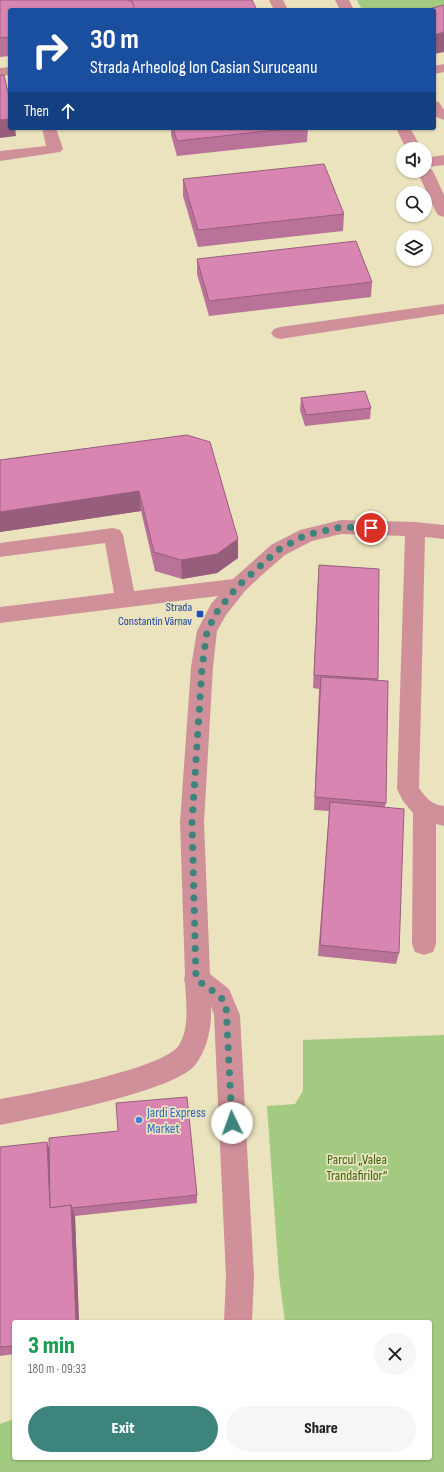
<!DOCTYPE html>
<meta charset="utf-8">
<style>
body{margin:0;font-family:"Sofia Sans Condensed",sans-serif;background:#f6f6f6;color:#202124;height:100vh;display:flex;flex-direction:column;font-size:15px;white-space:nowrap}
*{box-sizing:border-box;margin:0}
p{font-size:13px;color:#757577}
.icon{flex:none;width:22px;height:22px;fill:none;stroke:currentColor;stroke-width:2;stroke-linecap:round;stroke-linejoin:round}
.map{position:relative;flex:1;overflow:hidden}
.details{position:absolute;left:12px;top:1320px;width:420px;height:140px;display:flex;flex-direction:column;background:#fff;border-radius:4px;box-shadow:0 1px 3px #0004}
.details>*{flex:none}
.banner{position:absolute;left:8px;top:8px;width:428px;height:122px;border-radius:4px;box-shadow:0 1px 3px #0004;background:#1a4fa0;color:#fff;overflow:hidden}
.controls{position:absolute;left:396px;top:142px;display:grid;gap:8px}
.controls a{display:grid;place-items:center;width:36px;height:36px;border-radius:50%;background:#fff;box-shadow:0 1px 3px #0004;font-size:20px}
.pin{position:absolute;display:grid;place-items:center;width:34px;height:34px;color:#fff;margin:-17px;border:2px solid #fff;border-radius:50%;box-shadow:0 1px 4px #0007}
.me{position:absolute;width:44px;margin:-22px;rotate:357deg;stroke-linejoin:round;filter:drop-shadow(0 0 3px #0008)}
.turn{display:flex;align-items:center;gap:14px;height:84px;padding:0 16px;font-size:18px}
.turn .icon{width:52px;height:52px;stroke-width:2.5}
.turn b{display:block;font-size:28px;line-height:34px}
.then{display:flex;align-items:center;height:38px;padding:0 16px;background:#0003;gap:8px;font-size:15px}
.round{display:grid;place-items:center;flex:none;width:42px;height:42px;border-radius:21px;background:#f6f6f6}
.head{display:flex;align-items:center;justify-content:space-between;height:68px;padding:0 16px}
h1{font-size:24px;font-weight:800;line-height:30px;color:#1e9e55}
.primary-button{display:flex;gap:8px;margin-top:auto;padding:8px 16px}
.primary-button a{flex:1;height:46px;border-radius:24px;background:#3d847d;color:#fff;font-size:16px;font-weight:800;line-height:46px;text-align:center}
.primary-button a+a{background:#f6f6f6;color:#202124}
.map>svg:first-child{display:block}
</style>
<div class="map">
<svg width="444" height="1472" viewBox="0 0 444 1472">
<rect width="100%" height="100%" fill="#eae3be"/>
<g fill="#a2ca81">
<path d="M357,0H444V13L434,10H362Z"/>
<path d="M444,1035V1472H0V1424L14,1419V1458H430V1322H285L279,1276L267,1106L295,1104L303,1091V1040Z"/>
</g>
<g fill="none" stroke-linecap="round" stroke-linejoin="round">
<g fill="#d0909a" fill-rule="evenodd">
<path d="M269,0H283L288,10H274Z"/>
<path d="M335,0H349L354,10H340Z"/>
<path d="M444,64V72L434,74V66Z"/>
<path d="M10,67V75L0,76V68Z"/>
<path d="M434,101L439,102L444,110V120L434,116Z"/>
<path d="M42,128H56L63,149L60,152L0,161V151L46,146Z"/>
<path d="M396,128H410L422,149H406Z"/>
<path d="M444,155V165L428,167L433,171L444,195V217L438,215L436,212L417,171H425V158Z"/>
<path d="M444,304V314L280,339L274,337L271,333L274,329L280,327Z"/>
<path d="M341,520L415,522L444,525V539L425,537L419,788C426,798 432,805 444,806V826L436,824V944L433,952L424,955L415,952L412,944L413,813L403,801L397,789L405,536L341,534L312,541L285,555L263,574L245,591L226,615L217,631L213,667L204,822L210,974L229,989L240,1015L254,1277L252,1322H224L226,1277L214,1015L211,1006C212,1026 208,1047 196,1064C178,1091 36,1118 0,1125V1099C31,1094 165,1069 179,1045C190,1027 186,1003 185,983L184,979L185,976L180,822L191,667L197,631L211,604L218,596L0,623V607L114,593L105,543L0,557V543L113,528L120,530L123,535L134,591L233,579L271,545L300,530Z"/>
</g>
</g>
<g fill="#ba7398">
<path d="M0,0L10,10V56L0,57Z"/>
<path d="M171,128H308L307,142L177,156L171,135Z"/>
<path d="M183,179L344,214L343,231L198,247L183,196Z"/>
<path d="M197,259L372,282L371,297L209,316L197,274Z"/>
<path d="M301,398L371,408L370,419L305,426L300,410Z"/>
<path d="M187,435L238,558L217,573L182,579L155,571L141,511L0,532V460Z"/>
<path d="M319,565L378,679L386,803L385,807L399,953L396,964L318,956L329,811L314,810L319,689L313,688L318,580Z"/>
<path d="M0,1147H49L197,1195V1203L75,1216L79,1322H14V1354L0,1356Z"/>
</g>
<g fill="#975e7c">
<path d="M444,32V52L434,54V35Z"/>
<path d="M10,119V128H15L16,136L0,138V120Z"/>
<path d="M139,491L141,511L0,532V512Z"/>
<path d="M238,539V558L217,573L182,579L181,560Z"/>
<path d="M47,1142L51,1154L53,1210L50,1208Z"/>
<path d="M71,1205L75,1216L79,1322H76Z"/>
</g>
<g fill="#d886b1" stroke="#975e7c">
<path d="M0,0H128L129,1H132L135,10H10V37L0,38Z"/>
<path d="M128,0H252L257,10H135L132,1H129Z"/>
<path d="M444,5V32L434,35V10H425Z"/>
<path d="M0,75H4L10,101V119L0,120Z"/>
<path d="M173,128H294L177,141Z"/>
<path d="M324,164L344,214L198,230L183,179Z"/>
<path d="M356,241L372,282L209,301L197,259Z"/>
<path d="M365,391L371,408L306,415L301,398Z"/>
<path d="M187,435L210,442L238,539L217,554L181,560L154,552L139,491L0,512V460Z"/>
<path d="M319,565L379,569L378,679L314,675Z"/>
<path d="M321,677L388,681L386,803L315,797Z"/>
<path d="M330,802L404,809L399,953L320,945Z"/>
<path d="M187,1097L197,1195L72,1208L71,1205L50,1208L49,1138L118,1131L116,1103Z"/>
<path d="M47,1142L50,1208L71,1205L76,1322H14V1346L0,1347V1147Z"/>
</g>
<g fill="none" stroke-linecap="round" stroke-linejoin="round">
<path stroke="#3d847d" stroke-width="7" stroke-dasharray="0 12.6" d="M232,1123L226,1005L220,996L196,979L192,822L202,668L207,631L218,610L238,586L278,550L306,535L341,527L371,528"/>
</g>
<rect fill="#1a4fb4" stroke="#eae3be" stroke-width="1.5" x="196" y="610" width="8" height="8" rx="2"/>
<circle fill="#3f7fe0" stroke="#eae3be" stroke-width="1.5" cx="139" cy="1120" r="4"/>
<g text-anchor="middle" stroke-width="3.5" stroke-linejoin="round" paint-order="stroke">
<g font-size="12" fill="#164399" stroke="#eae3be" text-anchor="end">
<text x="192" y="611">Strada<tspan x="192" dy="14">Constantin Vârnav</tspan></text>
</g>
<g font-size="14" fill="#366cbe" stroke="#eae3be" text-anchor="start">
<text x="147" y="1117">Jardi Express<tspan x="147" dy="16">Market</tspan></text>
</g>
<g font-size="14" fill="#3c6210" stroke="#eae3be">
<text x="357" y="1164">Parcul „Valea<tspan x="357" dy="16">Trandafirilor”</tspan></text>
</g>
</g>
</svg>
<div class="controls">
<a><svg class="icon" aria-label="sound" viewBox="0 0 24 24"><path d="M4 9h4l5-4v14l-5-4H4zM17 9q2 3 0 6"/></svg></a>
<a><svg class="icon" aria-label="search" viewBox="0 0 24 24"><circle cx="10" cy="10" r="6"/><path d="M15 15l6 6"/></svg></a>
<a><svg class="icon" aria-label="layers" viewBox="0 0 24 24"><path d="M12 4l9 5-9 5-9-5zM3 14l9 5 9-5"/></svg></a>
</div>
<div class="pin" style="left:371px;top:528px;background:#d93025"><svg class="icon" aria-label="arrive" viewBox="0 0 24 24"><path d="M6 21V4h12l-3 4 3 4H6"/></svg></div>
<svg class="me" style="left:232px;top:1123px" viewBox="-20 -20 40 40"><circle r="19" fill="#fff"/><path d="M0-13L10 11 0 6-10 11z" fill="#3d847d"/></svg>
<div class="banner">
<div class="turn"><svg class="icon" aria-label="right" viewBox="0 0 24 24"><path d="M7 20v-9h11M14 6l5 5-5 5"/></svg><div><b>30 m</b>Strada Arheolog Ion Casian Suruceanu</div></div>
<div class="then">Then<svg class="icon" aria-label="ahead" viewBox="0 0 24 24"><path d="M12 20V5M6 11l6-6 6 6"/></svg></div>
</div>
<section class="details">
<div class="head"><div><h1>3 min</h1><p>180 m · 09:33</p></div><a class="round"><svg class="icon" aria-label="close" viewBox="0 0 24 24"><path d="M6 6l12 12M18 6L6 18"/></svg></a></div>
<div class="primary-button"><a>Exit</a><a>Share</a></div>
</section>
</div>
